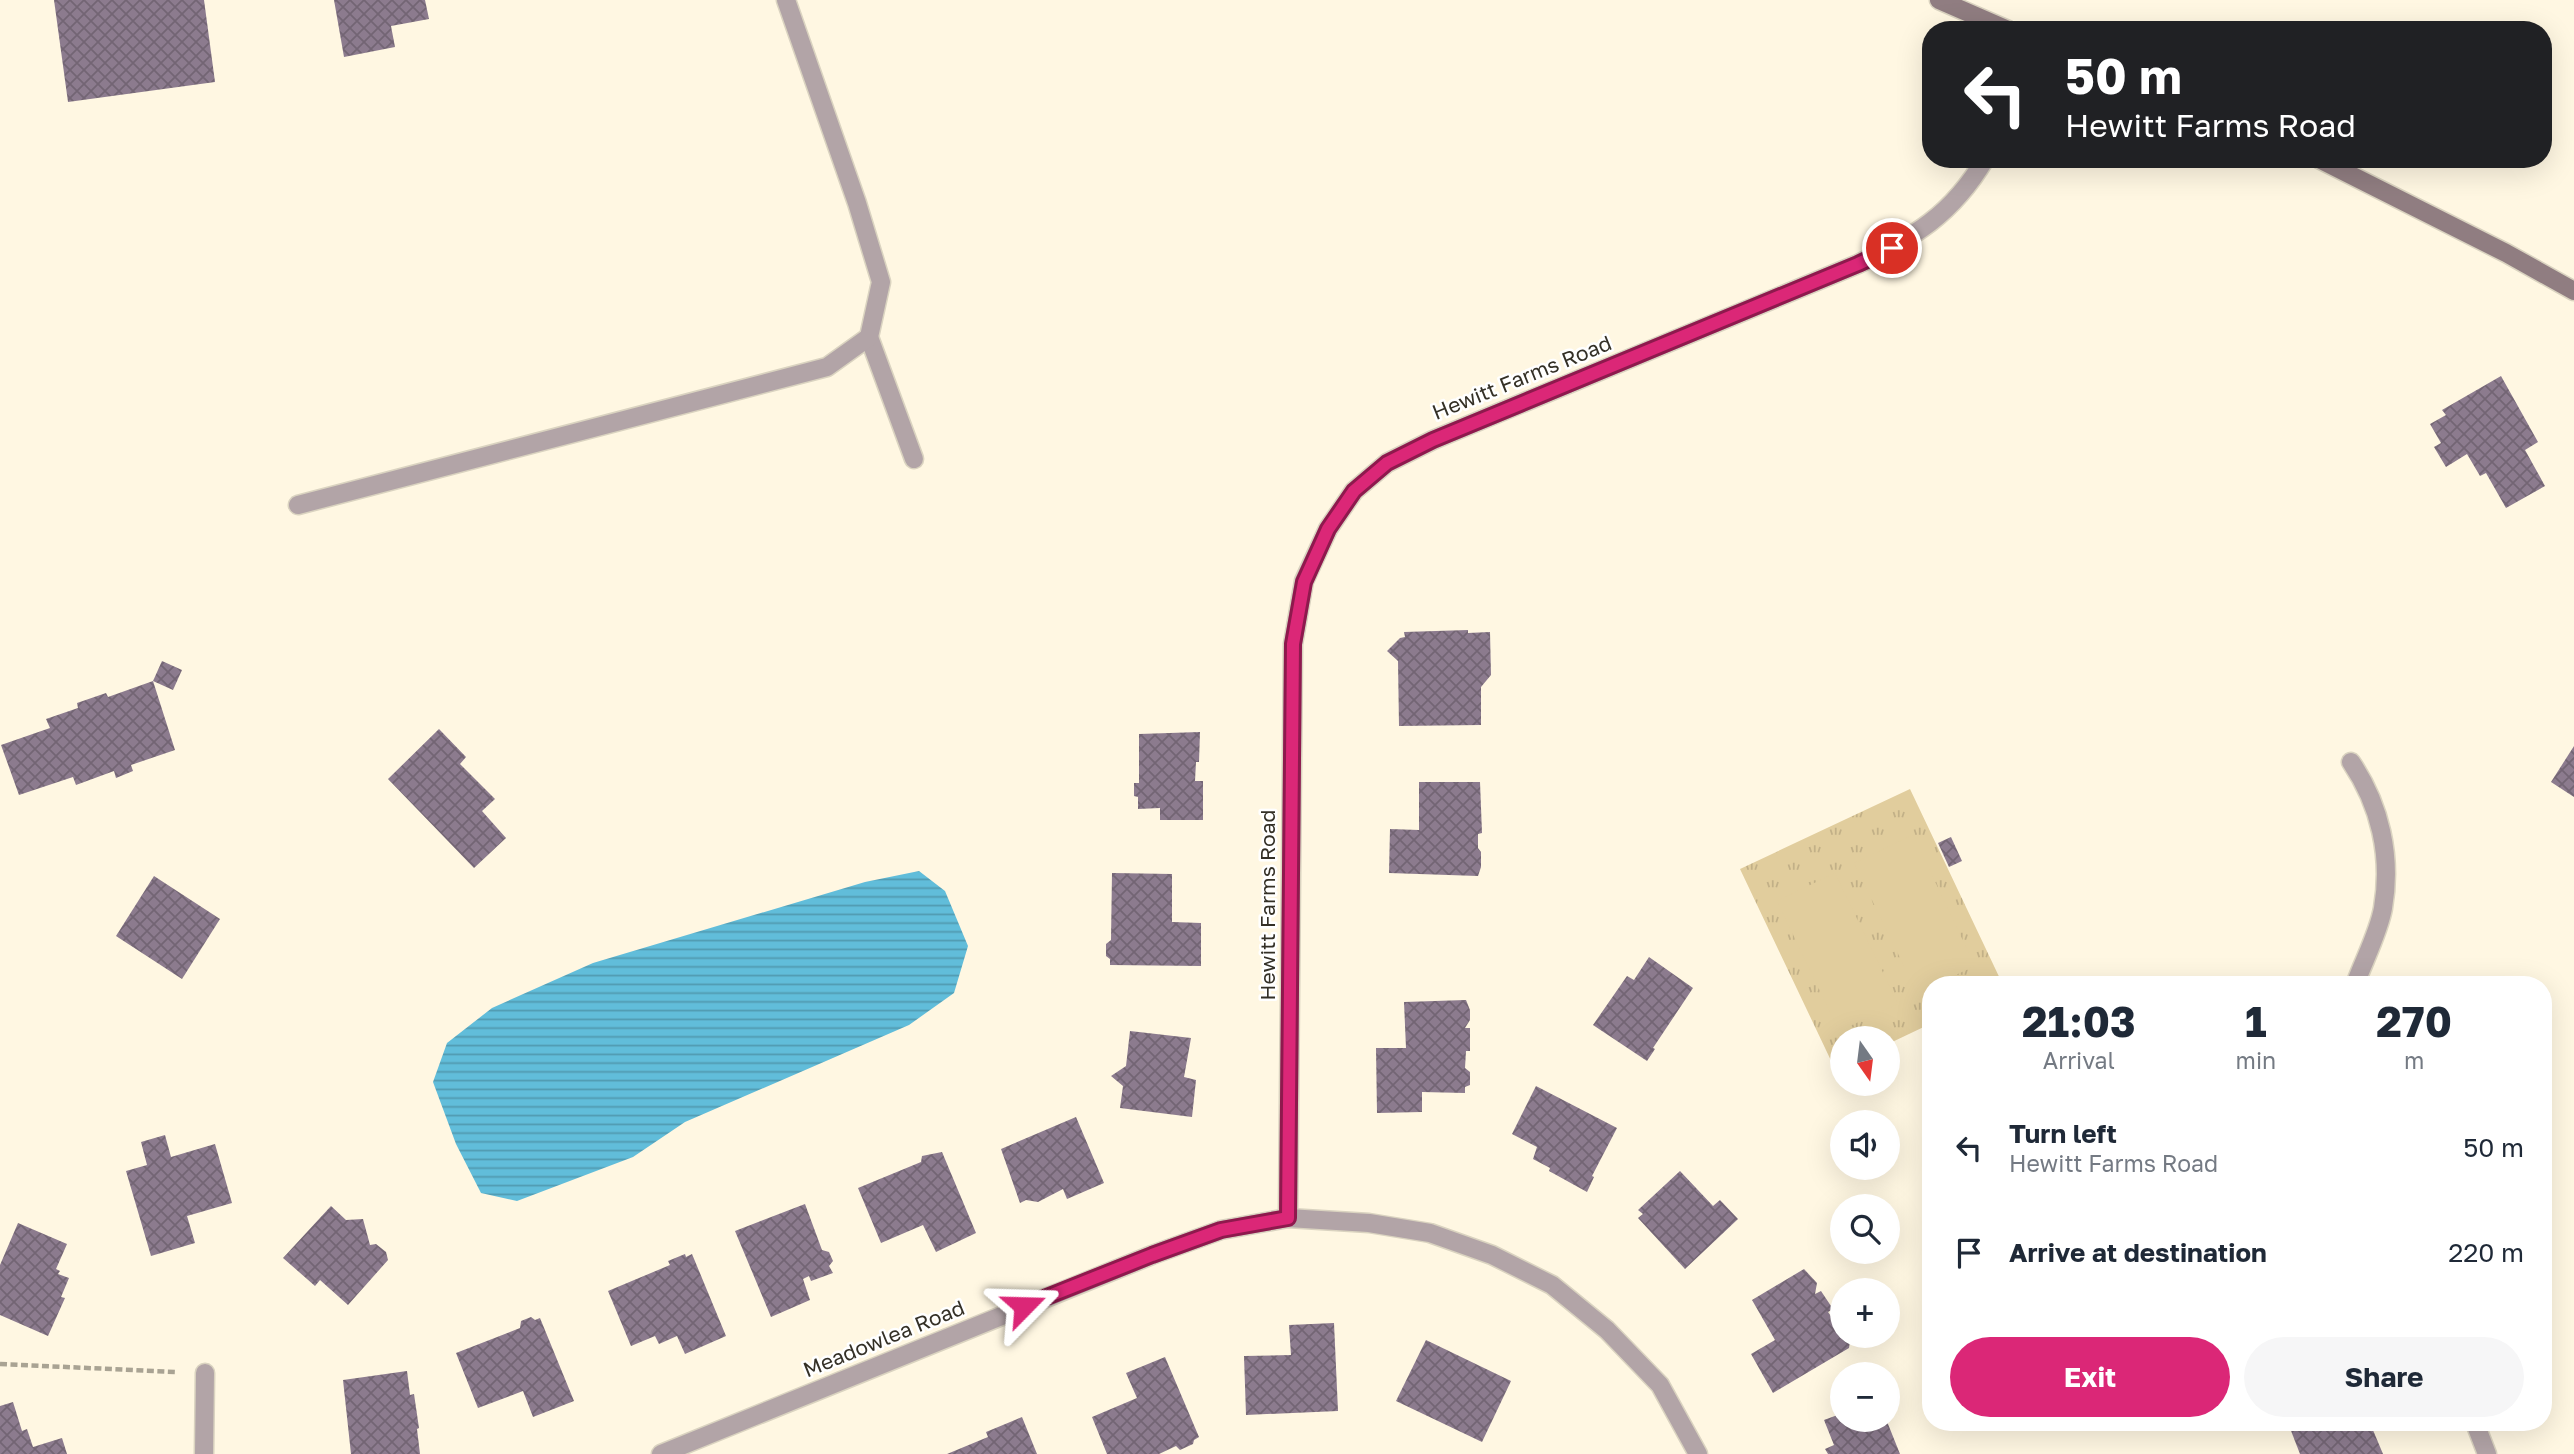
<!DOCTYPE html>
<meta charset="utf-8">
<style>
body{margin:0;font-family:"Golos Text",sans-serif;background:#f6f6f7;color:#1f2937;height:100vh;display:flex;flex-direction:column;font-size:26px;white-space:nowrap}
*{box-sizing:border-box;margin:0}
p{font-size:23px;color:#747a83}
.icon{flex:none;width:38px;height:38px;fill:none;stroke:currentColor;stroke-width:2;stroke-linecap:round;stroke-linejoin:round}
.map{position:relative;flex:1;overflow:hidden}
.side{position:absolute;left:1922px;top:976px;width:630px;height:455px;display:flex;flex-direction:column;background:#fff;border-radius:28px;box-shadow:0 7px 28px #0002}
.side>*{flex:none}
.hud{position:absolute;left:1922px;top:21px;width:630px;height:147px;border-radius:28px;box-shadow:0 7px 28px #0002;background:#202124;color:#fff;overflow:hidden}
.needle{width:46px;rotate:166deg}
.buttons{position:absolute;left:1830px;top:1026px;display:grid;gap:14px}
.buttons a{display:grid;place-items:center;width:70px;height:70px;border-radius:50%;background:#fff;box-shadow:0 7px 28px #0002;font-size:35px}
.pin{position:absolute;display:grid;place-items:center;width:60px;height:60px;color:#fff;margin:-30px;border:4px solid #fff;border-radius:50%;box-shadow:0 2px 7px #0007}
.me{position:absolute;width:77px;margin:-38px;rotate:68deg;stroke-linejoin:round;filter:drop-shadow(0 0 5px #0008)}
.turn{display:flex;align-items:center;gap:24px;height:147px;padding:0 28px;font-size:32px}
.turn .icon{width:91px;height:91px;stroke-width:2.5}
.turn b{display:block;font-size:49px;line-height:60px}
.eta{display:flex;justify-content:space-evenly;align-items:center;height:119px;text-align:center}
.eta b{font-size:42px;font-weight:700;line-height:49px}
.primary-button{display:flex;gap:14px;margin-top:auto;padding:14px 28px}
.primary-button a{flex:1;height:80px;border-radius:42px;background:#db2777;color:#fff;font-size:28px;font-weight:700;line-height:80px;text-align:center}
.primary-button a+a{background:#f6f6f7;color:#1f2937}
ul{padding:0;list-style:none}
li{display:flex;align-items:center;gap:21px;height:105px;padding:0 28px}
li div{flex:1}
li b{display:block;font-size:26px}
li em{font-style:normal}
.map>svg:first-child{display:block}
</style>
<div class="map">
<svg width="2574" height="1454" viewBox="0 0 2574 1454">
<defs>
<pattern id="grass-tufts" width="24" height="20" patternUnits="userSpaceOnUse" patternTransform="scale(1.75)"><rect width="24" height="20" fill="#e1cd9d"/><path d="M3 7l-1-3M5 7V3M7 7l1-3M15 17l-1-3M17 17v-4M19 17l1-3" fill="none" stroke="#c2b087"/></pattern>
<pattern id="water-rules" width="6" height="5" patternUnits="userSpaceOnUse" patternTransform="scale(1.75)"><rect width="6" height="5" fill="#61bdda"/><path d="M0 2.5h6" fill="none" stroke="#519ab1"/></pattern>
<pattern id="building-cross-hatch" width="8" height="8" patternUnits="userSpaceOnUse" patternTransform="scale(1.75)"><rect width="8" height="8" fill="#8c7b8e"/><path d="M0 0l8 8M0 8l8-8" fill="none" stroke="#736574"/></pattern>
</defs>
<rect width="100%" height="100%" fill="#fff7e2"/>
<path fill="url(#grass-tufts)" d="M1910,789L2003,985H1930V1024L1888,1044V1038H1843V1065L1835,1069L1740,869Z"/>
<g fill="#e1cd9d">
<path d="M1913,835L1975,966L1917,993L1854,863Z"/>
<path d="M1835,873L1898,1004L1839,1031L1777,901Z"/>
</g>
<path fill="url(#water-rules)" d="M919,871L945,891L968,946L954,993L909,1025L685,1122L633,1157L517,1201L481,1193L456,1144L433,1082L447,1043L492,1008L593,963L865,882Z"/>
<g fill="url(#building-cross-hatch)">
<path d="M54,0H204L215,82L68,102Z"/>
<path d="M334,0H425L429,19L391,26L395,47L344,57Z"/>
<path d="M2501,376L2538,442L2525,450L2545,486L2506,508L2486,473L2480,476L2467,454L2446,467L2434,447L2441,443L2430,424L2446,415L2442,410Z"/>
<path d="M1468,630V633L1490,632L1491,675L1481,687V725L1399,726L1398,661L1387,651L1400,638L1405,637L1404,632Z"/>
<path d="M162,661L182,670L173,690L153,681Z"/>
<path d="M153,681L175,750L131,765L133,771L116,778L114,771L76,785L73,777L19,795L1,745L50,728L46,719L78,708L77,703L106,693L108,697Z"/>
<path d="M439,729L466,757L460,764L495,799L482,811L506,838L474,868L388,779Z"/>
<path d="M1200,732L1199,762H1196L1195,781H1203V820H1160V808L1138,809V797L1134,796V783H1139V734Z"/>
<path d="M2574,746V797L2551,782Z"/>
<path d="M1419,782H1480L1482,833L1478,834V848L1481,852V867L1478,876L1389,873L1390,829L1419,830Z"/>
<path d="M1951,837L1962,861L1949,867L1938,843Z"/>
<path d="M1112,873L1172,874V922L1201,923V966L1110,965V959L1106,956V944L1111,940Z"/>
<path d="M154,876L220,919L182,979L116,936Z"/>
<path d="M1649,957L1693,988L1653,1048L1655,1049L1647,1061L1593,1025L1627,976L1634,980Z"/>
<path d="M1466,1000L1470,1010V1020L1465,1028H1470V1051H1466L1465,1068L1470,1072V1085L1465,1087V1093L1422,1092V1112L1377,1113L1376,1048H1406L1404,1002Z"/>
<path d="M1130,1031L1191,1038L1184,1077L1196,1080L1192,1117L1120,1108L1123,1086L1111,1076L1126,1066Z"/>
<path d="M1536,1086L1617,1128L1592,1176L1594,1177L1587,1192L1549,1171L1550,1168L1533,1159L1537,1147L1512,1134Z"/>
<path d="M1076,1117L1104,1183L1067,1199L1063,1189L1038,1202L1026,1200L1020,1203L1001,1149Z"/>
<path d="M165,1135L171,1157L215,1144L232,1203L187,1216L195,1243L151,1256L126,1171L147,1165L141,1142Z"/>
<path d="M942,1152L976,1233L936,1252L923,1225L881,1243L858,1188L921,1162L922,1156Z"/>
<path d="M1680,1171L1713,1206L1720,1200L1738,1219L1685,1269L1638,1218L1643,1214L1638,1210Z"/>
<path d="M805,1204L822,1250L829,1252L833,1261L829,1266L833,1273L811,1281L809,1276L803,1279L810,1300L771,1317L735,1231Z"/>
<path d="M331,1206L346,1220L363,1219L370,1245L376,1244L386,1252L388,1260L348,1305L320,1280L315,1286L283,1258Z"/>
<path d="M18,1223L67,1244L56,1269L60,1271L58,1274L69,1278L61,1297L65,1298L48,1336L0,1315V1265Z"/>
<path d="M685,1254L686,1257L692,1254L726,1336L685,1354L677,1336L659,1344L655,1336L631,1346L608,1291L670,1265L668,1261Z"/>
<path d="M1804,1269L1817,1283L1815,1294L1821,1291L1833,1309L1828,1312L1840,1329H1843V1335H1847L1850,1341L1849,1348L1773,1393L1751,1354L1775,1340L1752,1300Z"/>
<path d="M531,1317L535,1320L540,1318L574,1401L533,1417L523,1391L478,1408L456,1353L520,1328L521,1321Z"/>
<path d="M1334,1323L1338,1411L1246,1415L1244,1356L1291,1355L1289,1325Z"/>
<path d="M1426,1340L1511,1381L1482,1442L1396,1401Z"/>
<path d="M1165,1357L1199,1437L1194,1440L1193,1444L1180,1450L1176,1446L1159,1454H1107L1092,1417L1137,1398L1126,1373Z"/>
<path d="M407,1371L410,1395L414,1394L419,1428L417,1429L420,1454H351L343,1380Z"/>
<path d="M13,1402L22,1431L27,1429L33,1447L62,1438L67,1454H0V1406Z"/>
<path d="M1843,1413V1419H1886L1900,1454H1828L1825,1449L1834,1445L1824,1420Z"/>
<path d="M1022,1417L1037,1454H947L988,1437L986,1432Z"/>
<path d="M2288,1423H2370L2383,1454H2300Z"/>
</g>
<g fill="none" stroke-linecap="round" stroke-linejoin="round">
<defs>
<g id="lane">
<path d="M2351,762C2380,805 2392,856 2383,908C2379,932 2363,962 2355,985"/>
<path d="M2475,1423L2487,1454"/>
</g>
<g id="street">
<path d="M869,337L914,459"/>
<path d="M298,505L827,367L869,337L881,282L857,203L786,0"/>
<path d="M1288,1218L1293,644L1304,581L1328,529L1354,491L1387,463L1433,440L1858,264C1914,237 1952,215 1985,159"/>
<path d="M204,1454L205,1373"/>
<path d="M661,1454L1152,1255L1221,1230L1288,1218L1369,1223L1430,1233L1492,1255L1552,1285L1607,1330L1660,1385L1698,1454"/>
</g>
<g id="secondary">
<path d="M1939,0L2008,30"/>
<path d="M2319,159L2506,253L2574,291"/>
</g>
</defs>
<use href="#lane" stroke="#dad3c0" stroke-width="21"/>
<use href="#street" stroke="#dad3c0" stroke-width="21"/>
<use href="#secondary" stroke="#dad3c0" stroke-width="21"/>
<path stroke="#a9a393" stroke-width="4.5" stroke-dasharray="7 3.5" stroke-linecap="butt" d="M0,1364L176,1372"/>
<use href="#lane" stroke="#b2a4a7" stroke-width="18"/>
<use href="#street" stroke="#b2a4a7" stroke-width="18"/>
<use href="#secondary" stroke="#907d81" stroke-width="18"/>
</g>
<g fill="none" stroke-linecap="round" stroke-linejoin="round">
<defs>
<path id="route" d="M1024,1306L1152,1255L1221,1230L1288,1218L1293,644L1304,582L1328,529L1354,491L1387,463L1433,440L1858,264L1892,248"/>
</defs>
<use href="#route" stroke="#8e194d" stroke-width="18"/>
<use href="#route" stroke="#db2777" stroke-width="12"/>
</g>
<g text-anchor="middle" stroke-width="5" stroke-linejoin="round" paint-order="stroke">
<g font-size="21" fill="#343026" stroke="#fff">
<text transform="translate(1522 378) rotate(-22)" y="7">Hewitt Farms Road</text>
<text transform="translate(1268 905) rotate(-90)" y="7">Hewitt Farms Road</text>
<text transform="translate(884 1339) rotate(-22)" y="7">Meadowlea Road</text>
</g>
</g>
</svg>
<div class="buttons">
<a><svg class="needle" viewBox="-14 -14 28 28"><path d="M0-13l5 13h-10z" fill="#e53935"/><path d="M0 13l5-13h-10z" fill="#747a83"/></svg></a>
<a><svg class="icon" aria-label="sound" viewBox="0 0 24 24"><path d="M4 9h4l5-4v14l-5-4H4zM17 9q2 3 0 6"/></svg></a>
<a><svg class="icon" aria-label="search" viewBox="0 0 24 24"><circle cx="10" cy="10" r="6"/><path d="M15 15l6 6"/></svg></a>
<a>+</a>
<a>−</a>
</div>
<div class="pin" style="left:1892px;top:248px;background:#d93025"><svg class="icon" aria-label="arrive" viewBox="0 0 24 24"><path d="M6 21V4h12l-3 4 3 4H6"/></svg></div>
<svg class="me" style="left:1024px;top:1306px" viewBox="-20 -20 40 40"><path d="M0-17L14 15 0 8-14 15z" fill="#db2777" stroke="#fff" stroke-width="4"/></svg>
<div class="hud">
<div class="turn"><svg class="icon" aria-label="left" viewBox="0 0 24 24"><path d="M17 20v-9H6M10 6l-5 5 5 5"/></svg><div><b>50 m</b>Hewitt Farms Road</div></div>
</div>
<section class="side">
<div class="eta">
<div><b>21:03</b><p>Arrival</p></div>
<div><b>1</b><p>min</p></div>
<div><b>270</b><p>m</p></div>
</div>
<ul>
<li><svg class="icon" aria-label="left" viewBox="0 0 24 24"><path d="M17 20v-9H6M10 6l-5 5 5 5"/></svg><div><b>Turn left</b><p>Hewitt Farms Road</p></div><em>50 m</em></li>
<li><svg class="icon" aria-label="arrive" viewBox="0 0 24 24"><path d="M6 21V4h12l-3 4 3 4H6"/></svg><div><b>Arrive at destination</b></div><em>220 m</em></li>
</ul>
<div class="primary-button"><a>Exit</a><a>Share</a></div>
</section>
</div>
